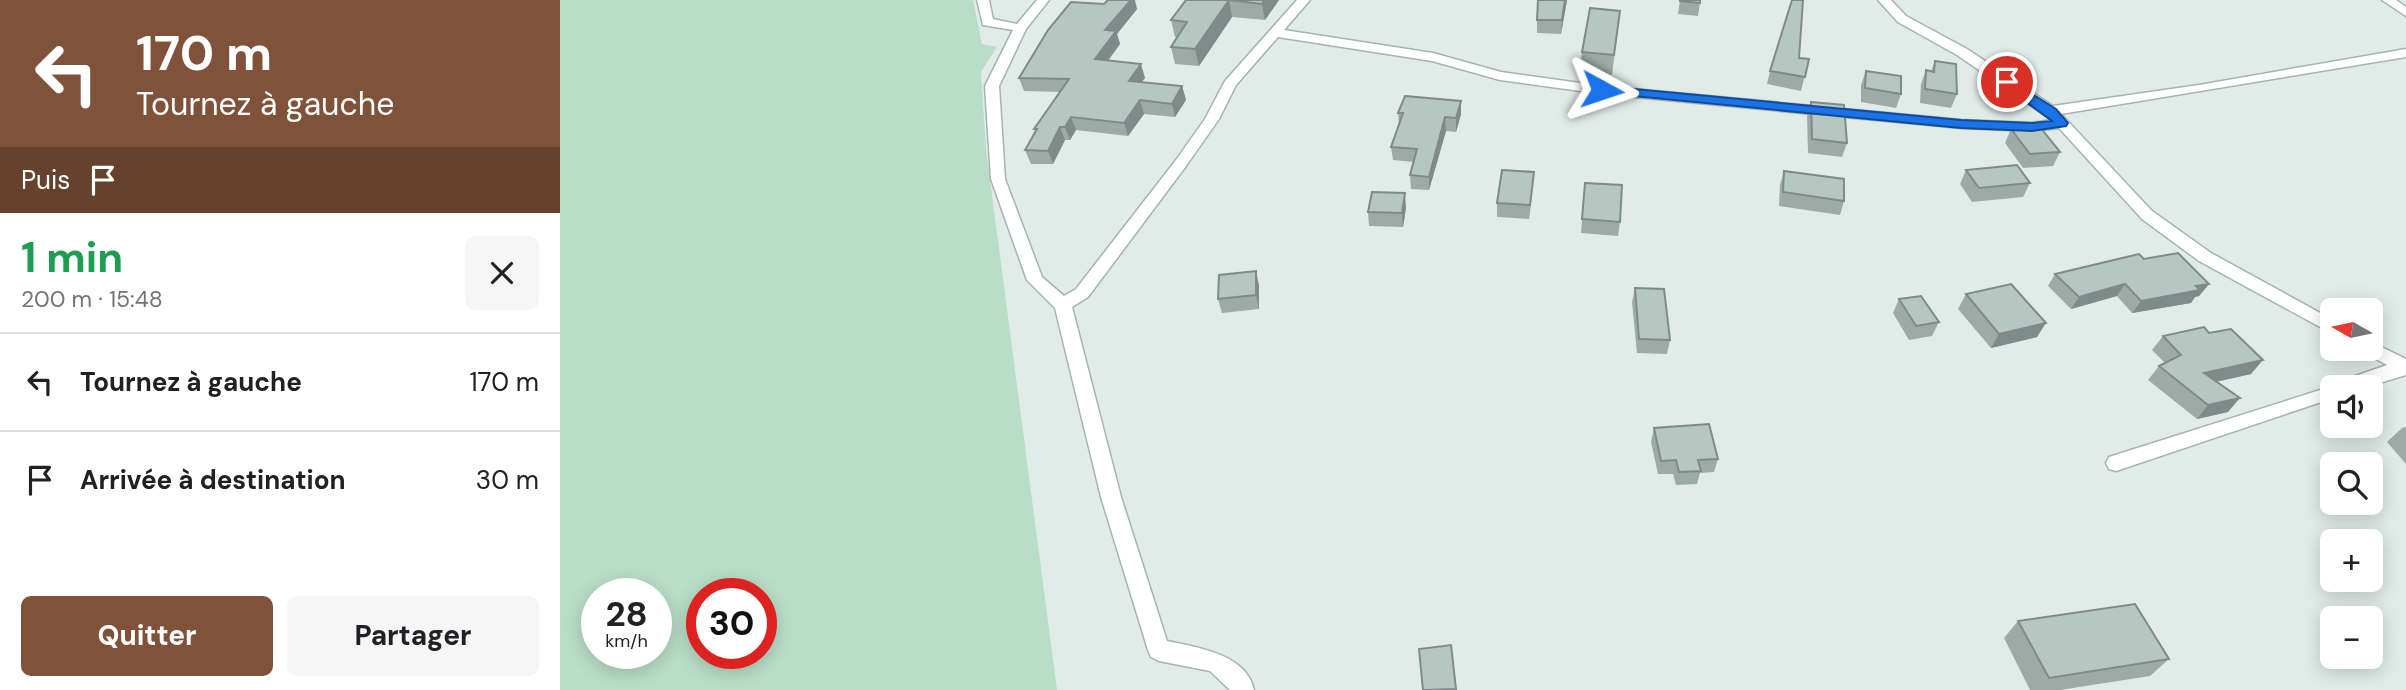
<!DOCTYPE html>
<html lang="fr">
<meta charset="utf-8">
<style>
body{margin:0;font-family:"DM Sans",sans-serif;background:#f6f6f6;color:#202124;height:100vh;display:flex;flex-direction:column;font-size:26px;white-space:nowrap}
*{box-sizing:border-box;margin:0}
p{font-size:23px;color:#757577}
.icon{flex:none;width:38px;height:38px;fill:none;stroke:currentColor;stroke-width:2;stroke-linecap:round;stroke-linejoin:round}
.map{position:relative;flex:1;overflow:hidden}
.sheet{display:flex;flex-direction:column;background:#fff;width:560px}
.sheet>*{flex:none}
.hud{background:#80523a;color:#fff;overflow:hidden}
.needle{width:46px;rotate:279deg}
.buttons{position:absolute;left:1760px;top:298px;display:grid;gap:14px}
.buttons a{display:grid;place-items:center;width:63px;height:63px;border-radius:10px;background:#fff;box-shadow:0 4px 18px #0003;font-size:35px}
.speed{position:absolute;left:21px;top:578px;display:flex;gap:14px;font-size:35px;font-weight:700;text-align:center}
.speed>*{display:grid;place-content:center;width:91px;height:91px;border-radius:50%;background:#fff;box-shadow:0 4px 18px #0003;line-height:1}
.speed small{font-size:18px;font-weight:400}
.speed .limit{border:10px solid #d22;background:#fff;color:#111}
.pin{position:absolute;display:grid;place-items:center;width:60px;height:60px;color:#fff;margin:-30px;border:4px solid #fff;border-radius:50%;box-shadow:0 2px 7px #0007}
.me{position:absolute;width:77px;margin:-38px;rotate:95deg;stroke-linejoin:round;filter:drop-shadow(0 0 5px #0008)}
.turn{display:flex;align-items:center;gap:24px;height:147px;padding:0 21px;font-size:32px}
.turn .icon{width:91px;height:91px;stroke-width:2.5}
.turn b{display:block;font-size:49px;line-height:60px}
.then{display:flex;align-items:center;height:66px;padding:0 21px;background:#0003;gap:14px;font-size:26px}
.round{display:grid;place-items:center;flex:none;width:74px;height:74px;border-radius:10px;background:#f6f6f6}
.summary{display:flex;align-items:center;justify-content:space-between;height:119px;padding:0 21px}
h1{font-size:42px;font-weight:700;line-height:52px;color:#1e9e55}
.action{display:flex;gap:14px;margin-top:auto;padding:14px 21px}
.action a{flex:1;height:80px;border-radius:10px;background:#80523a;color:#fff;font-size:28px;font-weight:700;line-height:80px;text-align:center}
.action a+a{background:#f6f6f6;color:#202124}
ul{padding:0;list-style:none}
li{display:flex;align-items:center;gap:21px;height:98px;padding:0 21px;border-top:2px solid #e0e0e0}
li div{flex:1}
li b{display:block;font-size:26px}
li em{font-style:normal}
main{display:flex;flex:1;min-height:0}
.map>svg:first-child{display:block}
</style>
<main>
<section class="sheet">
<div class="hud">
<div class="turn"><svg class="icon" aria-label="left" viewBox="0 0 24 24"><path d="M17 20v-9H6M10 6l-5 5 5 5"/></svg><div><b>170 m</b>Tournez à gauche</div></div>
<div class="then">Puis<svg class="icon" aria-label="arrive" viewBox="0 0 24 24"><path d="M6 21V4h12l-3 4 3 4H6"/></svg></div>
</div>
<div class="summary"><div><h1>1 min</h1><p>200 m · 15:48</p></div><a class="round"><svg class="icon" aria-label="close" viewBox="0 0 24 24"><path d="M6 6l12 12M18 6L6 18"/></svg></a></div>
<ul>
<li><svg class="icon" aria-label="left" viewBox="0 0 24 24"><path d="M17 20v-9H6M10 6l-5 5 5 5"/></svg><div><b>Tournez à gauche</b></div><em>170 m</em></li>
<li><svg class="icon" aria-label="arrive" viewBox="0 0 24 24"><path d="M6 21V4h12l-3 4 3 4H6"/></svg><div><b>Arrivée à destination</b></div><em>30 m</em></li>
</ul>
<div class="action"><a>Quitter</a><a>Partager</a></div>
</section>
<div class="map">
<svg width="1846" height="690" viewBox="0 0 1846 690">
<rect width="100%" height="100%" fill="#e1ece9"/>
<path fill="#b9dec8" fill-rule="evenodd" d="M0,0H413L422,44L437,47L421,72L426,149L497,690H0ZM37,593H96V653H37ZM142,593H201V653H142Z"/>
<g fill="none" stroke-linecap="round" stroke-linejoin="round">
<defs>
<g id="minor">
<path d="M417,0H429L433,19L457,24L477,0H489L466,29L439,86L445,179L482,277L504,296L516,289L616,160L645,119L665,81L737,0H750L724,30L873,53L941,72L1042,86L1401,120L1472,123L1492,120L1397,55L1338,22L1318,0H1331L1346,16L1407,49L1493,106L1639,85L1846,49V57L1501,114L1592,211L1651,253L1773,320V334L1639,261L1582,219L1499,128L1472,131L1401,128L1042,94L940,80L872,61L718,37L676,85L659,119L626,166L528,297L512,307L561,497L607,641C636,647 687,654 694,690H670L650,671L599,661L591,657L588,650L541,497L495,308L467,280L431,179L425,86L453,30L423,25Z"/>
<path d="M1822,0H1836L1846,7V16Z"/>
<path d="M1811,342L1846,359V375L1806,387H1773V398L1556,471L1549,469L1546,463L1549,457L1776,385L1778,382L1827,365L1805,353L1802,348H1811Z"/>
</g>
</defs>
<use href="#minor" stroke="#a4b4b1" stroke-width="3"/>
<use href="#minor" fill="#fff" fill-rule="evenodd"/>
</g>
<g fill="#9daba7">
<path d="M626,0H719L705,20L672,17L639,66L615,64L611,47L617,37H615L611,20Z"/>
<path d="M977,0H1007L1001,34L977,33Z"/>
<path d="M1120,0L1140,3L1138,16L1118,14Z"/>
<path d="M544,4L577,9L557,34L560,44L548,61L585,78L581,82L622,86L626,100L615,117L584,114L568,136L516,130L510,140H505L493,164H471L465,150L475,131L474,129L500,92L464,91L459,78Z"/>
<path d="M1060,11L1052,75L1020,72L1022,52Z"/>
<path d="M1239,58L1249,59L1241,91L1207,84L1210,71Z"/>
<path d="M1375,61L1397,94L1391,108L1360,103L1361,84L1366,70L1371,71Z"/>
<path d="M1306,71L1341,94L1336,108L1301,102V85Z"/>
<path d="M901,101V114L896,132L886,131L869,190L851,189L850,175L853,162L833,160L831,147L839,124L838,113Z"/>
<path d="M1251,102L1287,143L1282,157L1248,153L1247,116Z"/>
<path d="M1451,129L1500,152L1493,166L1463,168L1445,143Z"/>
<path d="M1406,170L1470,183L1463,197L1412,202L1400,184Z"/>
<path d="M1224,171L1284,201L1280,215L1219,206L1220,185Z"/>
<path d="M974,172L969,219L937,217V203Z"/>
<path d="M1025,183L1060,222L1058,236L1021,233Z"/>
<path d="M846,208L843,227L809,226L808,212Z"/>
<path d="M1584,259L1649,284L1639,296L1635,297L1631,303L1572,313L1557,296L1511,309L1488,286L1495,274Z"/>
<path d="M699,285V309L662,313L658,299Z"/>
<path d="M1075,288L1110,340L1107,354L1077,353L1072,302Z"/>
<path d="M1406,294L1477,337L1431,348L1398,309Z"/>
<path d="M1339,299L1379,322L1372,336L1349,340L1333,313Z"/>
<path d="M1603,336L1691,374L1656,382L1668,412L1637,419L1588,380L1599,366L1605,363L1592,350Z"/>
<path d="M1846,427V464L1827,442L1842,428Z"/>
<path d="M1094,428L1158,459L1154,472L1140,473L1137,484L1116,485L1113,474H1098L1091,442Z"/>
<path d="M1458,621L1609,659L1590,676L1500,690H1470L1444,638Z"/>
</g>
<g fill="#7f8b88">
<path d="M571,0H575L577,9L557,34L560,44L539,72L535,59L545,30Z"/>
<path d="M669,0L672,17L639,66L635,49Z"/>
<path d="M704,0H719L705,20L702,4Z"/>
<path d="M1005,0H1007L1001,34L1002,20Z"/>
<path d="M581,64L585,78L573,94L569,81Z"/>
<path d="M622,86L626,100L615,117L612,104Z"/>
<path d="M580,100L584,114L568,136L564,123Z"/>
<path d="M901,101V114L896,132V118Z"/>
<path d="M511,117L516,130L510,140L505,127Z"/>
<path d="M885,117L886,131L869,190V177Z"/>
<path d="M500,127L505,140L493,164L488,151Z"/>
<path d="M974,172L973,186L969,219L970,205Z"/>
<path d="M845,193L846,208L843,227L842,213Z"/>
<path d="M696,271L699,285V309L696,295Z"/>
<path d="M1565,284L1557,296L1511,309L1519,297Z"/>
<path d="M1649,284L1639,296L1635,297L1631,303L1572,313L1581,301Z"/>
<path d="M1486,323L1477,337L1431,348L1439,334Z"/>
<path d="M1703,360L1691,374L1632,387L1644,373Z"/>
<path d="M1680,398L1668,412L1637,419L1648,405Z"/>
</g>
<g fill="#b6c7c2" stroke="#7f8b88" stroke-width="2">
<path d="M548,0H571L545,30L556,31L535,59L581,64L569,81L622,86L612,104L580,100L564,123L511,117L505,127H500L488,151L465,150L477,129H474L509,79L459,78L488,30L511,2L544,4Z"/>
<path d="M626,0H704L702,4L669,0L635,49L611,47L627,22L611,20Z"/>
<path d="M978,0H1005L1002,20H977Z"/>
<path d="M1120,0H1140V3L1120,1Z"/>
<path d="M1232,0H1243L1239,58L1249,59L1245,77L1210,71Z"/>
<path d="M1030,8L1060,11L1054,55L1022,52Z"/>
<path d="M1375,61L1396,64L1397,94L1365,89L1366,70L1374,72Z"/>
<path d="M1306,71L1341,76V94L1305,88Z"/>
<path d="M845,96L901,101L896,118L885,117L869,177L850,175L857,149L831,147L843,113H838Z"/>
<path d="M1251,102L1284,105L1287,143L1252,139Z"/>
<path d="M1480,127L1500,152L1470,154L1451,129Z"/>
<path d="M1457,165L1470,183L1419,188L1406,170Z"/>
<path d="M942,170L974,172L970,205L937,203Z"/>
<path d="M1224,171L1284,179V201L1223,192Z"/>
<path d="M1025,183L1062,185L1060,222L1022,219Z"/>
<path d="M812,192L845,193L842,213L808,212Z"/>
<path d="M1618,253L1649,284L1636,286L1640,290L1581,301L1565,284L1519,297L1495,274L1579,254L1584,259Z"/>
<path d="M696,271V295L658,299L659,275Z"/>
<path d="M1451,284L1486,323L1439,334L1406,294Z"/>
<path d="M1075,288L1104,289L1110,340L1079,339Z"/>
<path d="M1361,296L1379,322L1356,326L1339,299Z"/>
<path d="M1644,327L1649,333L1671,329L1703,360L1644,373L1680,398L1648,405L1599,366L1621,355L1603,336Z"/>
<path d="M1149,424L1158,459L1138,460L1141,471L1119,472L1116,460L1101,461L1094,428Z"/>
<path d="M1575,604L1609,659L1489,678L1458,621Z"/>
<path d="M891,645L896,689L863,690L859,649Z"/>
</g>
<path fill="#1a73e8" stroke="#114b97" stroke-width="2" d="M1447,78L1496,109L1508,123L1506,126L1472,131L1401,128L1042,93L1036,90L1042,86L1401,120L1472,123L1492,121L1442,84L1441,82Z"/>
</svg>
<div class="buttons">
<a><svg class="needle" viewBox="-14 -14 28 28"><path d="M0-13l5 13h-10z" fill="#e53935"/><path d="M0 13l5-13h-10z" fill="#757577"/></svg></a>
<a><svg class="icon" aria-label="sound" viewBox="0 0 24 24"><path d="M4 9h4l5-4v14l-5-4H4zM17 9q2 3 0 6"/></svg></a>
<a><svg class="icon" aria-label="search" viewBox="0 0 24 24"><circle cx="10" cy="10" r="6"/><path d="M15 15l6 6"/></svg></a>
<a>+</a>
<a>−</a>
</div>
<div class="speed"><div>28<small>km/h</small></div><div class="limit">30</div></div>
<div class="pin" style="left:1447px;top:82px;background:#d93025"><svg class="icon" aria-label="arrive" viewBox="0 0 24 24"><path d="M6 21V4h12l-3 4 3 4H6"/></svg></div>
<svg class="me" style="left:1042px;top:90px" viewBox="-20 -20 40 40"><path d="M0-17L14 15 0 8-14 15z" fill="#1a73e8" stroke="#fff" stroke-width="4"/></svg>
</div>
</main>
